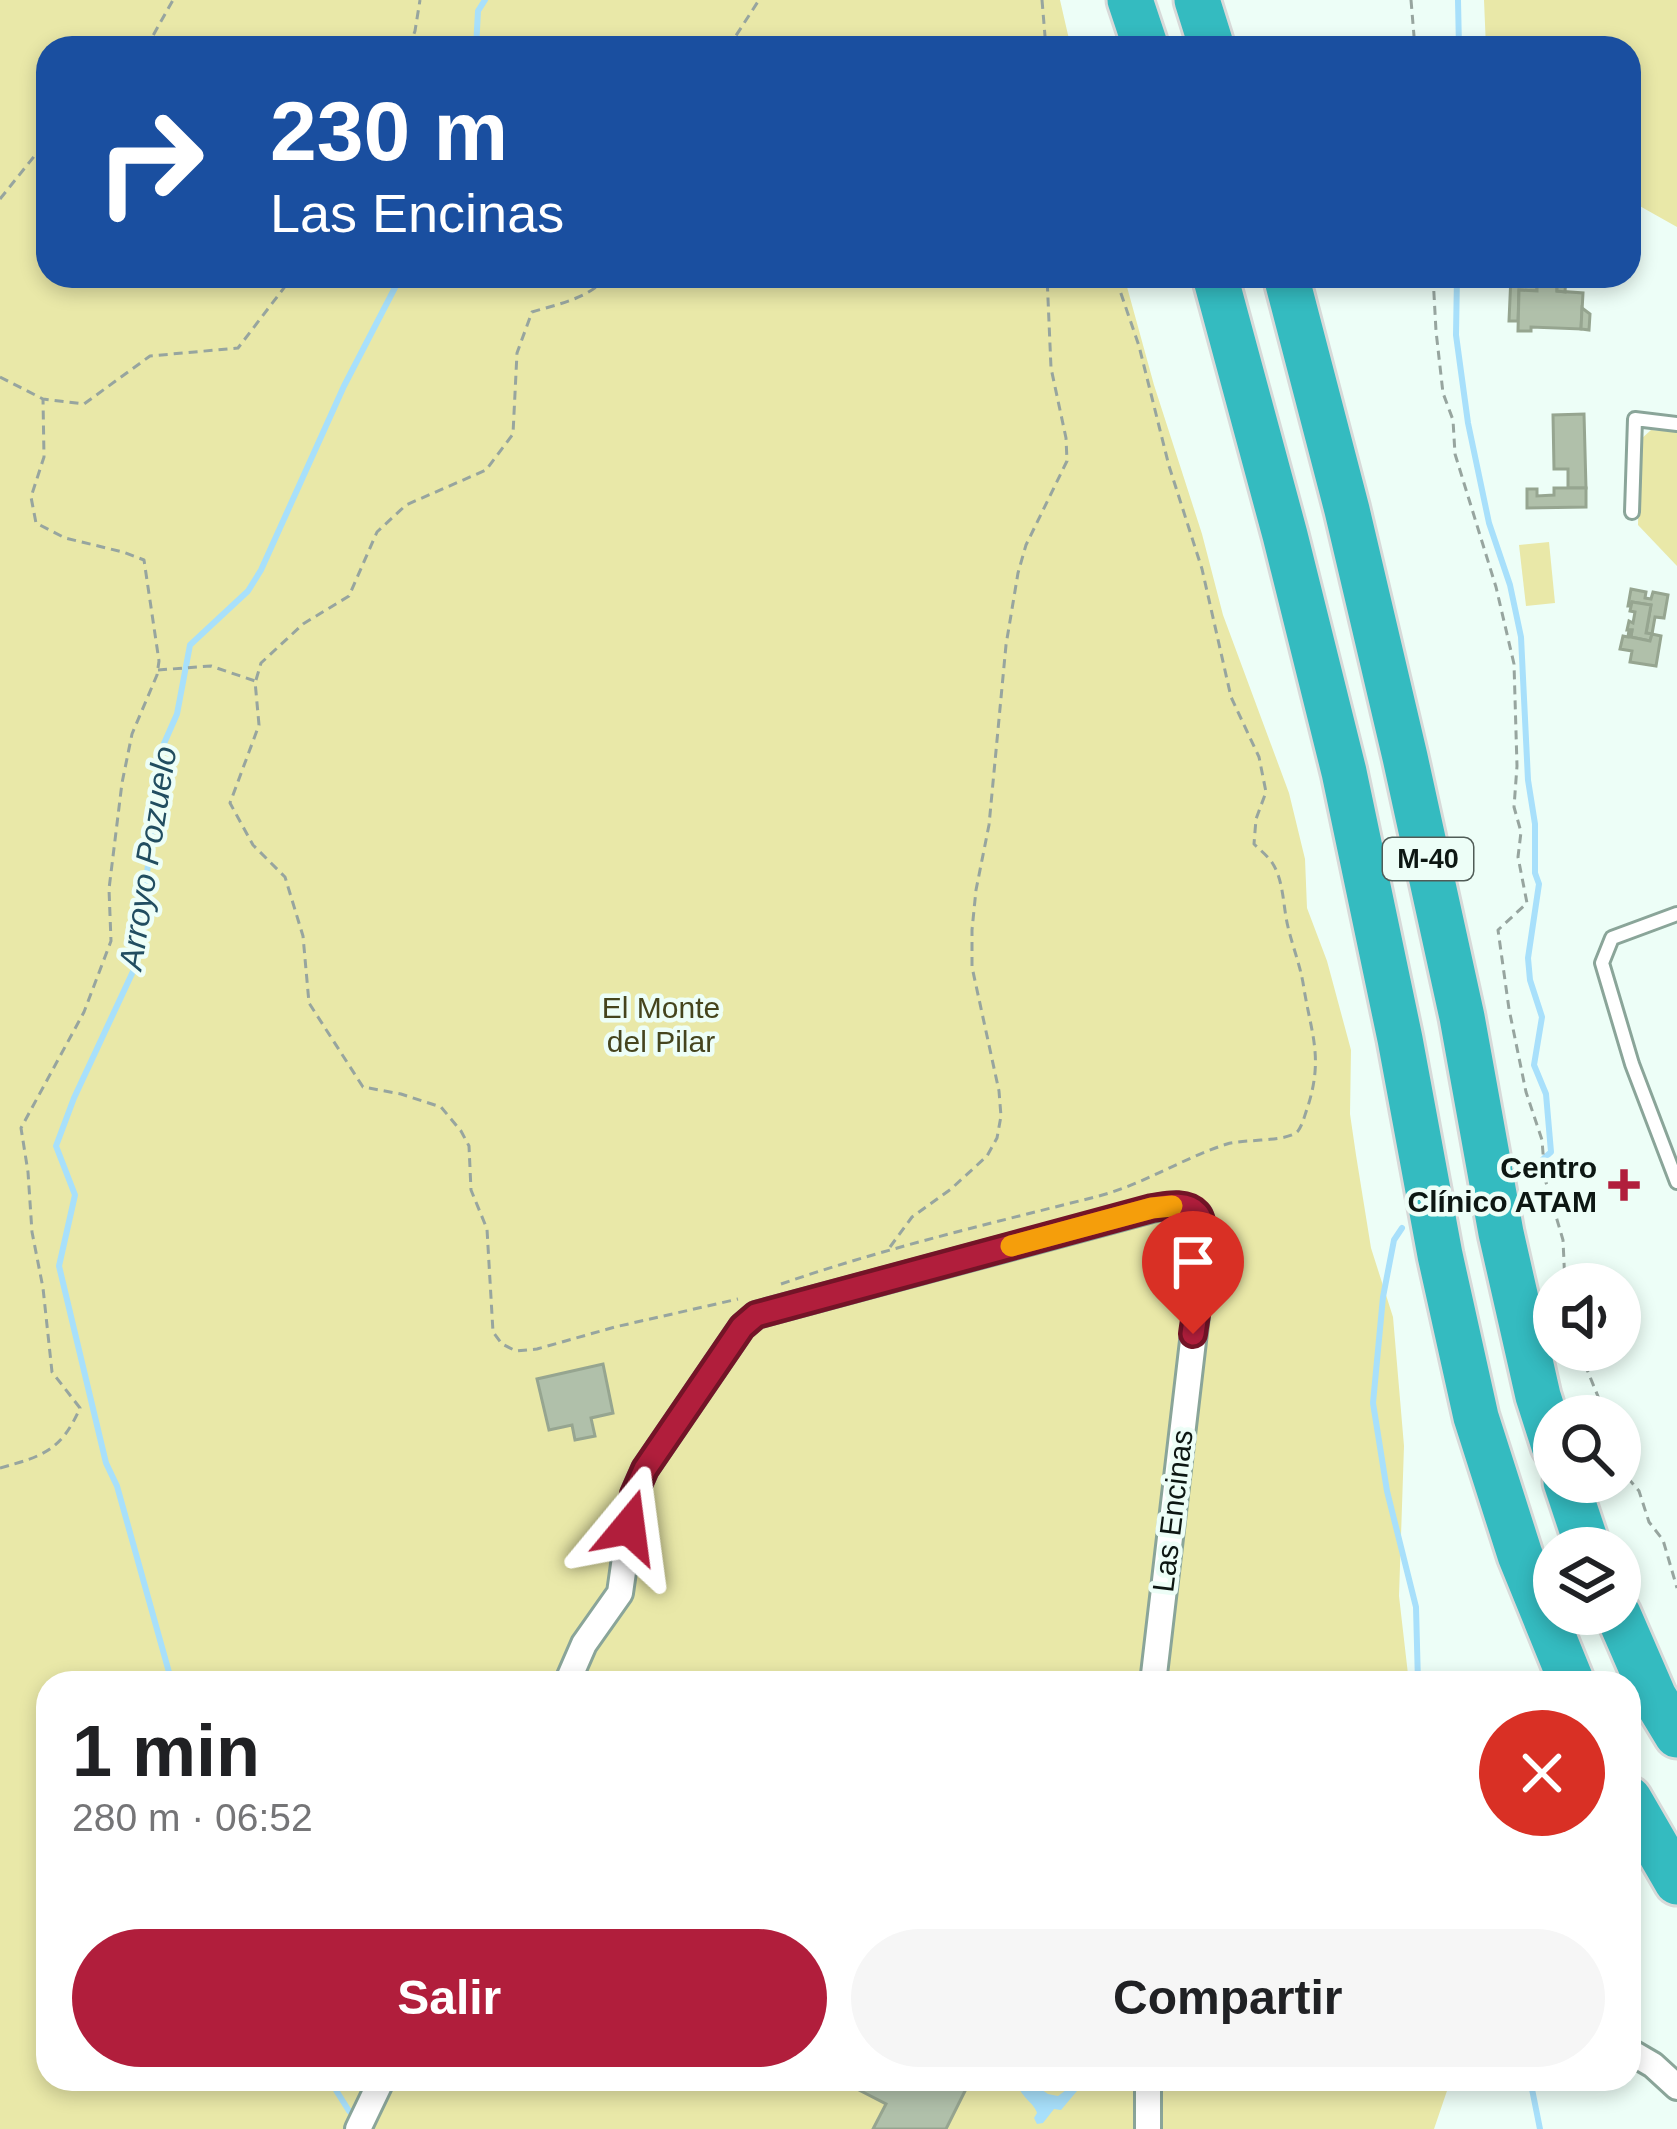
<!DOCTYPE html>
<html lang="es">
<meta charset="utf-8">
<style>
body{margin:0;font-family:Arial,sans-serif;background:#f6f6f6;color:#202124;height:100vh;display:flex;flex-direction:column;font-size:45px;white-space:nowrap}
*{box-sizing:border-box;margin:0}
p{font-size:39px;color:#757577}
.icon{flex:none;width:66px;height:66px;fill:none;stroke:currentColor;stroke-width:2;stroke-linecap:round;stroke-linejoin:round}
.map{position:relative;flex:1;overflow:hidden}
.details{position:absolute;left:36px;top:1671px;width:1605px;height:420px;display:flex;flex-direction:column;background:#fff;border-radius:36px;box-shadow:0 6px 18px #0003}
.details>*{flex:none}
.top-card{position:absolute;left:36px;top:36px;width:1605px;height:252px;border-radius:36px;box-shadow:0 6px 18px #0003;background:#1a4fa0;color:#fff;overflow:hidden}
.buttons{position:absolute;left:1533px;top:1263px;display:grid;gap:24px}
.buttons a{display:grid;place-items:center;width:108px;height:108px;border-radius:50%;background:#fff;box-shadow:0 6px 18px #0003;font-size:60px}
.pin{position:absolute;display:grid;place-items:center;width:102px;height:102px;color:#fff;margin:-123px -51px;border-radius:50% 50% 50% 0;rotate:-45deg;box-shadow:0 0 12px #0007}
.pin .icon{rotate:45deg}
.me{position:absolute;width:132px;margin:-66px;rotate:16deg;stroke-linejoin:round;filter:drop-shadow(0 0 9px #0008)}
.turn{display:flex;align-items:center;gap:42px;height:252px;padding:0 36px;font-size:54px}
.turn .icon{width:156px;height:156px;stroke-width:2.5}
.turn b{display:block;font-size:84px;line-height:102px}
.round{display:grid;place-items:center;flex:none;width:126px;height:126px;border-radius:63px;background:#f6f6f6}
.overview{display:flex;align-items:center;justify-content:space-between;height:204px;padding:0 36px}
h1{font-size:72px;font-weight:700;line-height:90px}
.action{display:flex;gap:24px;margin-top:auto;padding:24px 36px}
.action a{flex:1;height:138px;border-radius:72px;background:#b11e3c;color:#fff;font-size:48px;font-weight:700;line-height:138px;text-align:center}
.action a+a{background:#f6f6f6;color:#202124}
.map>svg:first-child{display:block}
</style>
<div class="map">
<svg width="1677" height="2129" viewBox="0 0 1677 2129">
<rect width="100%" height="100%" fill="#edfef7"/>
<g fill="#e9e8a8">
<path d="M0,0H1060L1071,48H48V276H1124L1154,385L1202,534L1223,615L1289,793L1305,859L1307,908L1327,961L1351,1050L1350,1114L1356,1155L1371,1248L1393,1317L1404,1446L1399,1596L1409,1683H48V2079H1451L1434,2129H0Z"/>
<path d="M1484,0H1677V227L1629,200V48H1486Z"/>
<path d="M1651,430L1677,432V566L1638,525L1640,440Z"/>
<path d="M1549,542L1555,603L1526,606L1519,545Z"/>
</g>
<path fill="#a8e0fb" d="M1026,2079L1048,2094L1058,2096L1066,2090L1077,2091L1061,2110L1054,2109L1043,2123L1037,2124L1034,2118L1037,2113C1035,2104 1022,2098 1017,2084Z"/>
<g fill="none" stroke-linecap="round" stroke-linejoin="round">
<g stroke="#a8e0fb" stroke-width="6">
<path d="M1458,0L1459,48"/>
<path d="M476,48L478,11L485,0"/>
<path d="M1457,276L1456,335L1468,423L1489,523L1510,585L1521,637L1528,780L1535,824V873L1539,884L1528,958L1530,980L1542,1017L1534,1065L1546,1094L1551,1152L1533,1168"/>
<path d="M1402,1228L1394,1240L1383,1297L1373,1403L1387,1491L1416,1607L1418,1683"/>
<path d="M172,1683L117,1486L106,1463L59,1266L75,1195L56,1146L74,1098L136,965L162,748L177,714L190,645L248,591L261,570L344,386L401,276"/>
<path d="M329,2079L349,2111"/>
<path d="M1530,2079L1540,2129"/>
</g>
</g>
<g fill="#b0c0aa" stroke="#96a590" stroke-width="3">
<path d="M1511,276H1537V291L1519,290L1518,321H1509Z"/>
<path d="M1537,276H1557V291L1583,293L1581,329L1531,327V331H1518L1519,290L1537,291Z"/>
<path d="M1557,276H1566L1565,292L1557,291Z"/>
<path d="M1582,308L1590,314L1589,330L1581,329Z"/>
<path d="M1584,414L1586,488H1568V469H1554L1553,415Z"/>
<path d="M1554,488H1586V507L1527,508V489H1537V496L1554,495Z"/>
<path d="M1631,589L1646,592L1645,598L1651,599L1653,592L1668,595L1664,618L1655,617L1652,634L1646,633L1651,605L1632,602L1631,606H1628Z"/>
<path d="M1632,602L1651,605L1646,633L1652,634L1650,641L1631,637L1632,630H1627L1629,621L1633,623L1635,612L1630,611Z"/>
<path d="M1629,630H1632L1631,637L1650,641L1652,634L1661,636L1656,666L1630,662L1632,651L1620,649L1623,636L1628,637Z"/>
<path d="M603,1364L613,1413L591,1418L595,1436L575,1440L572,1425L549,1430L537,1379Z"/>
<path d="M860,2079H971L946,2129H873L886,2104L855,2088Z"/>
</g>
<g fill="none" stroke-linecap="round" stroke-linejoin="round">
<defs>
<g id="lane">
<path d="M1632,512L1635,419L1677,424"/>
<path d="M1677,914L1612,938L1602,963L1632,1064L1677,1182"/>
</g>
<g id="street">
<path d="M567,1683L584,1644L620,1593L634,1494L645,1469L742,1327L756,1315L1152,1209C1169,1205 1186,1202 1199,1215L1204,1247L1153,1683"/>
<path d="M1629,2051L1653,2065L1677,2087"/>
<path d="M358,2129L382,2079"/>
<path d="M1148,2129V2079"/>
</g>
<g id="highway">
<path d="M1130,0L1146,48"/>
<path d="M1197,0L1212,48"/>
<path d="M1215,276L1285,535L1344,772L1400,1039L1440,1255L1476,1417L1520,1555L1572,1683"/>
<path d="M1286,276L1347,510L1405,757L1462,1017L1501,1233L1538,1396L1554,1446"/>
<path d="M1566,1482L1588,1548"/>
<path d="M1618,1614L1654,1697L1677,1735"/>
<path d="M1629,1799L1677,1882"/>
</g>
</defs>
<use href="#lane" stroke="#8aa599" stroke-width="18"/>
<use href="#street" stroke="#8aa599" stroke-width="30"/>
<use href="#highway" stroke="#d8dad9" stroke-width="51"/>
<g stroke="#97a59f" stroke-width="3" stroke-dasharray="9 6" stroke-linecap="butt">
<path d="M1042,0L1046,48"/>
<path d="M1411,0L1415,48"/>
<path d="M146,48L173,0"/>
<path d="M409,48L415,31L420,0"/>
<path d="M728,48L759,0"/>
<path d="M0,199L48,139"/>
<path d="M1433,276L1436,331L1443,393L1453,420L1455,454L1496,587L1514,664L1517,766L1514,807L1521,832L1518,857L1527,903L1498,930L1509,1009L1526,1092L1542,1140L1545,1179L1563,1240L1565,1284"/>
<path d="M0,377L43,399L84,404L150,356L238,348L293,276"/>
<path d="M158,670L211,666L255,681L259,725L230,803L253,845L285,877L303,936L309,1003L363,1087L401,1094L441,1107L461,1131L469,1146L471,1190L487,1229L493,1332L502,1344L516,1351L537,1349L615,1327L738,1299"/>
<path d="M256,680L261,663L303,624L349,596L377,532L406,505L486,470L513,434L517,353L532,312C558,304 591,298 607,276"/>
<path d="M890,1247L912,1217L951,1189L987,1156L997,1138L1001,1116L999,1091L972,967V930L976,890L989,825L1006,645L1018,573L1026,545L1067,461L1066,438L1051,368L1047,276"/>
<path d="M781,1284C885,1248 992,1223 1099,1196C1144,1184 1183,1158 1227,1144C1243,1139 1289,1142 1298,1131C1303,1124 1305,1114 1308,1106C1323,1058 1312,1036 1304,989C1301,967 1293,948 1288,927C1283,907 1284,882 1273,864C1269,857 1260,850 1254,844L1256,819L1266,792L1259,757L1231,697L1202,569L1169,466L1139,346L1115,276"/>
<path d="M1579,1350L1606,1416"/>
<path d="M1620,1465L1622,1471L1639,1491L1649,1522L1663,1540L1677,1588"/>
<path d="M0,1468C43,1456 61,1451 80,1408L52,1372L43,1288L32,1232L28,1172L21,1128L84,1012L111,941L109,889L122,783L132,734L157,675L159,661L144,560L123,552L65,538L36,523L31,497L44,457L43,399"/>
</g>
<use href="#lane" stroke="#fff" stroke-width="12"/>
<use href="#street" stroke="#fff" stroke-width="24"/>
<use href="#highway" stroke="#34bbc0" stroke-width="45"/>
</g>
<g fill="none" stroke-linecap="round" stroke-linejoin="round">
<defs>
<path id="route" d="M629,1527L634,1494L645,1469L742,1327L756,1315L1152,1208C1166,1206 1186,1201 1197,1213C1213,1230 1196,1310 1193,1334"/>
</defs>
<use href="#route" stroke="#731427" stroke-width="30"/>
<use href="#route" stroke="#b11e3c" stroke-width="21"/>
<path stroke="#f59e0b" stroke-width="21" d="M1011,1246L1152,1208L1172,1206"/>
</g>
<path fill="#b11e3c" stroke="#edfef7" stroke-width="4.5" d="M1618 1167h12v12h12v12h-12v12h-12v-12h-12v-12h12z"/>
<g text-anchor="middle" stroke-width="9" stroke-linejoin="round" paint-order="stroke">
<rect fill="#edfef7" stroke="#505c57" stroke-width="3" x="1383" y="838" width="90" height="42" rx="9"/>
<g font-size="27" font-weight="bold" fill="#0d1713">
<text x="1428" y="868">M-40</text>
</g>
<g font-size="30" fill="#45441d" stroke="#edfef7">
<text x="661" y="1018">El Monte<tspan x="661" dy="34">del Pilar</tspan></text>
</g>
<g font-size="30" font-weight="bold" fill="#0d1713" stroke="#edfef7" text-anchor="end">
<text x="1597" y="1178">Centro<tspan x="1597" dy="34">Clínico ATAM</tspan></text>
</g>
<g font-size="30" fill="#0d1713" stroke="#edfef7">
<text transform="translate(1173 1511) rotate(-83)" y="10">Las Encinas</text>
</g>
<g font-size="33" font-style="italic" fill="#214d60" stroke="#edfef7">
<text transform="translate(147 858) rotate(-81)" y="12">Arroyo Pozuelo</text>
</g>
</g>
</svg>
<div class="buttons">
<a><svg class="icon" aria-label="sound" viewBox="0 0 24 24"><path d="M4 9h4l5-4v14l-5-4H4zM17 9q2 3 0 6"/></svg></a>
<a><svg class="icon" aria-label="search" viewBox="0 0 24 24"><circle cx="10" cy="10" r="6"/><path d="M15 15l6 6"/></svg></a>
<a><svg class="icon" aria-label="layers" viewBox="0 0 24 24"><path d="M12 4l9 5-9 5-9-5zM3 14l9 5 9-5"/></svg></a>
</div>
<div class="pin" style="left:1193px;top:1334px;background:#d93025"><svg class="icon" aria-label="arrive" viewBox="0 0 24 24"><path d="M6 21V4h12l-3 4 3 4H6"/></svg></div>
<svg class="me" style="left:629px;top:1527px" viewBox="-20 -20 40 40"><path d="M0-17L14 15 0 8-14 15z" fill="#b11e3c" stroke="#fff" stroke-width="4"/></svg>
<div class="top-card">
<div class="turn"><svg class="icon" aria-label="right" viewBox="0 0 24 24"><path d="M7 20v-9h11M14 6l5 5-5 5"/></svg><div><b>230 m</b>Las Encinas</div></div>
</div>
<section class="details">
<div class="overview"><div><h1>1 min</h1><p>280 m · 06:52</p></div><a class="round" style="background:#d93025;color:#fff"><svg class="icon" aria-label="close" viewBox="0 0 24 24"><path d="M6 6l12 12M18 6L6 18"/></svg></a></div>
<div class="action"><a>Salir</a><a>Compartir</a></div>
</section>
</div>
